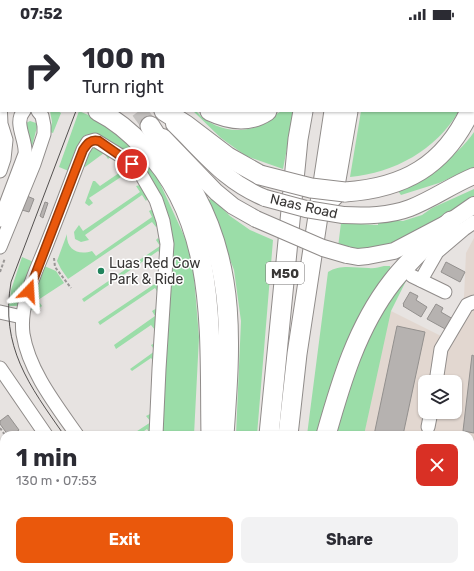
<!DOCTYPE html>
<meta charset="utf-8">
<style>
body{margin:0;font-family:Rubik,sans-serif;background:#f2f2f3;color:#2b2b33;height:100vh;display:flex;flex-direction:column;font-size:15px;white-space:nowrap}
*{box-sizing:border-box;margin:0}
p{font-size:13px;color:#7c7c81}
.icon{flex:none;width:22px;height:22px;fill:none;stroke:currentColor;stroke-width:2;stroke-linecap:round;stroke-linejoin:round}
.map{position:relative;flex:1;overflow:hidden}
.details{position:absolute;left:0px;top:403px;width:474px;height:140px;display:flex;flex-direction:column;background:#fff;border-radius:12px 12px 0 0;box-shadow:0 1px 3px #0004}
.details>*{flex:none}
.hud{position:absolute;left:0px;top:0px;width:474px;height:84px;box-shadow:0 1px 3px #0004;background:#fff;color:#2b2b33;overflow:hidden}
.tools{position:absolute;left:418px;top:347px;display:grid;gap:8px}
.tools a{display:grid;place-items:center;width:44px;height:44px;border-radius:8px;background:#fff;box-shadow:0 1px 3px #0004;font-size:20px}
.pin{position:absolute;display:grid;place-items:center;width:34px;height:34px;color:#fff;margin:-17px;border:2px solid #fff;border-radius:50%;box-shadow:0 1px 4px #0007}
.me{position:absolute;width:44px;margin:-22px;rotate:20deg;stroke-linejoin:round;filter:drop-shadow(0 0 3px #0008)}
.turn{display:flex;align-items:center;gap:14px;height:84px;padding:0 16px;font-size:18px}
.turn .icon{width:52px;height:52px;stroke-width:2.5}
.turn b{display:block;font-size:28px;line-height:34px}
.round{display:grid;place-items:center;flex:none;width:42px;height:42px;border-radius:8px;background:#f2f2f3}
.overview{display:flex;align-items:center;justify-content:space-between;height:68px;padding:0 16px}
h1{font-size:24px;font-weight:700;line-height:30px}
.cta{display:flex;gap:8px;margin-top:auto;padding:8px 16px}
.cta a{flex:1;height:46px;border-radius:8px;background:#ea580c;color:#fff;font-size:16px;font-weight:700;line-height:46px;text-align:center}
.cta a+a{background:#f2f2f3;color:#2b2b33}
.status{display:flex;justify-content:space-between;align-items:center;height:28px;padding:0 20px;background:#fff;direction:ltr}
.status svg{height:11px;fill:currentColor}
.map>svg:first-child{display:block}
</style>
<div class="status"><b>07:52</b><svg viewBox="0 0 49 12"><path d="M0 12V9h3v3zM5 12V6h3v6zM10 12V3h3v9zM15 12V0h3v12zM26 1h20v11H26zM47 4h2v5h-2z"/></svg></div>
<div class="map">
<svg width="474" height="543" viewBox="0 0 474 543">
<rect width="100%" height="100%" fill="#e7e3e1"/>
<path fill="#e2d7d0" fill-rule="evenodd" d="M474,210V543H340L341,539H470V407H364L384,304L391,283L443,309L464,269L466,225ZM425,354H455V384H425Z"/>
<g fill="#9bdda8">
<path d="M213,0H293L211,1Z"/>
<path d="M50,83H58L61,85L53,105L50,104L52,94Z"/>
<path d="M79,83L102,93L135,123L158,151L192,225L199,309L194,407H162L172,216L126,125L94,106L85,107L71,144L59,139Z"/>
<path d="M193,83H196C214,103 240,107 264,96C270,94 276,85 282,83C285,82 291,83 294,83L283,141L246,128L221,110Z"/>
<path d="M361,83H459C436,122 394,145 350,149Z"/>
<path d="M30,93L36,95L37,99L29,130L26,97V95Z"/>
<path d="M474,104V139L439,155L401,167L398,163C426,146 456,131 474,104Z"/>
<path d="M90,117L113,127L108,131L104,125L85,139L81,137Z"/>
<path d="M123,135L132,143V147L128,151L124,147L89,170L93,175L89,178L85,175L93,153H95L100,158L122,143L118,137Z"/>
<path d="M140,157L144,158L149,168L146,173L142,167L85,207L89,212L81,214L75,211L74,204L79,197L83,203L140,164L136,158Z"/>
<path d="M474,161V169L405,213L372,222L338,219L341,195L378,197V194L393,192L403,193L422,187L432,180Z"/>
<path d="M213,171L230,188L250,202L273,212L257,407H236L241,293L234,242L207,172Z"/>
<path d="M153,181L158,197L156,199L152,194L68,251L61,241L57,233L67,206C66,221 78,228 92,223L96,228L152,189L149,183Z"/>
<path d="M158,210L161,214L162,227L158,223L84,274L82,271L160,218L156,212Z"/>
<path d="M22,229L36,235L18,278H9L11,262Z"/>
<path d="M42,237L56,243L64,255L38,272L42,278L36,283L29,281Z"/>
<path d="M384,238H390L391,244L320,407H307L328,244C340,236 355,240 369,240C374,241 379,239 384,238Z"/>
<path d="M160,244L158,265L155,260L100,297L98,294L159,253L155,246Z"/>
<path d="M409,247L391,283L364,407H335C348,364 361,318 385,279C392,268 401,257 409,247Z"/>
<path d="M157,280L155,302L151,297L116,321L114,317L155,288L152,283Z"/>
<path d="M155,315V335L151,330L132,343L130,341L155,323L151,317Z"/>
<path d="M150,386H151V407L147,401L138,407H131L151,394L146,388Z"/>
<path d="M4,494V520L0,521V497Z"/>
<path d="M157,539H200V543H159Z"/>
<rect x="227" y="539" width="19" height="4"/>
<path d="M310,539H341L340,543H310Z"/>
</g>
<g fill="#b6b2b0" stroke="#93908e">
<path d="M27,168L34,171L29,184L22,182Z"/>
<path d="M45,174L48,175L43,190L40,188Z"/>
<path d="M446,234L465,244L460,254L441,244Z"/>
<path d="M410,264L418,268L416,272L427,279L421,289L403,278L404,277L403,276Z"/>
<path d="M436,276L443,280L441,284L453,291L447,302L427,291Z"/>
<path d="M397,298L425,304L403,407H374Z"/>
<path d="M472,327L474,328V405L463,403Z"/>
<path d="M8,387L19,402L15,405L16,407H8L0,396V393Z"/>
<path d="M474,472V505L470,507V474Z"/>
</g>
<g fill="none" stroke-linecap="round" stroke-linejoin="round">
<path stroke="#c4c1bf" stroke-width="16" stroke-dasharray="16 8" stroke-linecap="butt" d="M139,83L150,98"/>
<defs>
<g id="minor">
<path d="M0,74L1,96L6,112L4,131L0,143"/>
<path d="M0,192L25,126C27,113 13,94 24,83"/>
<path d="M0,219L34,136L44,106V98L42,88L38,83"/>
<path d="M412,248L445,264"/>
<path d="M421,252L437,224L464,201L474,194"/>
<path d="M0,284L22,289"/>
<path d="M0,340L46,407"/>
<path d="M436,354L441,321L467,277L474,274"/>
<path d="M428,399L431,384"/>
<path d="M77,407C56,377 29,343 23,306C19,274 37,242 48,213C60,183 71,153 83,122L88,114L95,112L121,128L132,136L142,148L156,172L163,193L167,216L159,341L156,407"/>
<path d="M0,454H4"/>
</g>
<g id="major">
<path d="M469,0L471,1"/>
<path d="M58,1L62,0"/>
<path d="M133,1L134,0"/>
<path d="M0,2H1"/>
<path d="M0,25H1"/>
<path d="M174,96C205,126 224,153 265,170"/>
<path d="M163,109L216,164L233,178L256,191"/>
<path d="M343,187C366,188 389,188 410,180C433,171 452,157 474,148"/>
<path d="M347,227L358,229L368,228L394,223L451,193L474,177"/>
</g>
<g id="highway">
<path d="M373,0L376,1"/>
<path d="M202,1L203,0"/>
<path d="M304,1V0"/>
<path d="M318,1V0"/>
<path d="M347,1V0"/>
<path d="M0,38H1"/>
<path d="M473,47L474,48"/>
<path d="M98,83C116,92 132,106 145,120C219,196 209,309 211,407"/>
<path d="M164,83L186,97L228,129L260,147"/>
<path d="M210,83C229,92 249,95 267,83"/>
<path d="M150,98C164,121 181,143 195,167C237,244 230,322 224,407"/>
<path d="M345,164C404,160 444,138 470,83"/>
<path d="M333,169L348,83"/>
<path d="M269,407L298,111L303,83"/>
<path d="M288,407L297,326L334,83"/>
<path d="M326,407C341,354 357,299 392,254C409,232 430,213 451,193"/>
<path d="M218,539V543"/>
<path d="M257,543V539"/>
<path d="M278,543V539"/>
<path d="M298,543L299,539"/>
</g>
</defs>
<use href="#minor" stroke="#908c8a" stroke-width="15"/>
<use href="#major" stroke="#908c8a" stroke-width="18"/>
<use href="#highway" stroke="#908c8a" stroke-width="21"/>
<g stroke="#999695" stroke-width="2" stroke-dasharray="3 2" stroke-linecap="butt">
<path d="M435,0L437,1"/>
<path d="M117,1V0"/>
<path d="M473,19L474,20"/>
<path d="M0,56H1"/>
<path d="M54,230L55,239L71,260"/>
<path d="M0,244L5,230"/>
<path d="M0,400L5,407"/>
<path d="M0,496L4,493"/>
<path d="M175,539V543"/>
</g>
<use href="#minor" stroke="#fff" stroke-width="13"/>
<use href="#major" stroke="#fff" stroke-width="16"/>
<use href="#highway" stroke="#fff" stroke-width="19"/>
<g stroke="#53504f" stroke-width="1">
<path d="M409,0L411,1"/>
<path d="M424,0L426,1"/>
<path d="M157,1L159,0"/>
<path d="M167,1L168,0"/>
<path d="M473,25H474"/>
<path d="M473,32H474"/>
<path d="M64,407C29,357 0,319 11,254L76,83"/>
<path d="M147,539L149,543"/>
</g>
<defs>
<g id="major-bridge">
<path d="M265,170L306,181L343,187"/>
<path d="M256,191L323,220L347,227"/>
</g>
<path id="highway-bridge" d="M260,147L311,160L345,164"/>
</defs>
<use href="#major-bridge" stroke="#908c8a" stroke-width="18" stroke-linecap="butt"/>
<use href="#highway-bridge" stroke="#908c8a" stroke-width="21" stroke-linecap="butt"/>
<use href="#major-bridge" stroke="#fff" stroke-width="16"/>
<use href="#highway-bridge" stroke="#fff" stroke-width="19"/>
</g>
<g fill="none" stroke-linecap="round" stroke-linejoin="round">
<defs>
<path id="route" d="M29,263L83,122C87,116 90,111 99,113L132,136"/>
</defs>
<use href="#route" stroke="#983908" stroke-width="10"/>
<use href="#route" stroke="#ea580c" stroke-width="7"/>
</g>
<circle fill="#21835c" stroke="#fff" stroke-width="1.5" cx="101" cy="243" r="4"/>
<g text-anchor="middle" stroke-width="3" stroke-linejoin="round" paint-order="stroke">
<rect fill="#fff" stroke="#747372" stroke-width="1" x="266" y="234" width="38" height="22" rx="3"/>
<g font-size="13" font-weight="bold" fill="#393736">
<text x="285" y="250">M50</text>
</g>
<g font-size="14" fill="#393736" stroke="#fff">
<text transform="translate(304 178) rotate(13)" y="5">Naas Road</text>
</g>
<g font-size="14" fill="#393736" stroke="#fff" text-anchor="start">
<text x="109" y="240">Luas Red Cow<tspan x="109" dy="16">Park &amp; Ride</tspan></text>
</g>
</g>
</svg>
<div class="tools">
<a><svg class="icon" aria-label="layers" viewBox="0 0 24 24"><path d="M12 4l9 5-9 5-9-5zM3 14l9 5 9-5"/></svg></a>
</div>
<div class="pin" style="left:132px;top:136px;background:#d93025"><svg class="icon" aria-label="arrive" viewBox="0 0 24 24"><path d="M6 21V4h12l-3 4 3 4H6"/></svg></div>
<svg class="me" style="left:29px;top:263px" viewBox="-20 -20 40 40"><path d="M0-17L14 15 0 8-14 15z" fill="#ea580c" stroke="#fff" stroke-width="4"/></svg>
<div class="hud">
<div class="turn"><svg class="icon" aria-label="right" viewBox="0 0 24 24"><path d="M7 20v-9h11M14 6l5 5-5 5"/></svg><div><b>100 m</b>Turn right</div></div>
</div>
<section class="details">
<div class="overview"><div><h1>1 min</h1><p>130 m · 07:53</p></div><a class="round" style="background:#d93025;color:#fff"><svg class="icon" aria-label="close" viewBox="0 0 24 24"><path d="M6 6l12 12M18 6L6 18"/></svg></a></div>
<div class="cta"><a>Exit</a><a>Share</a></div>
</section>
</div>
